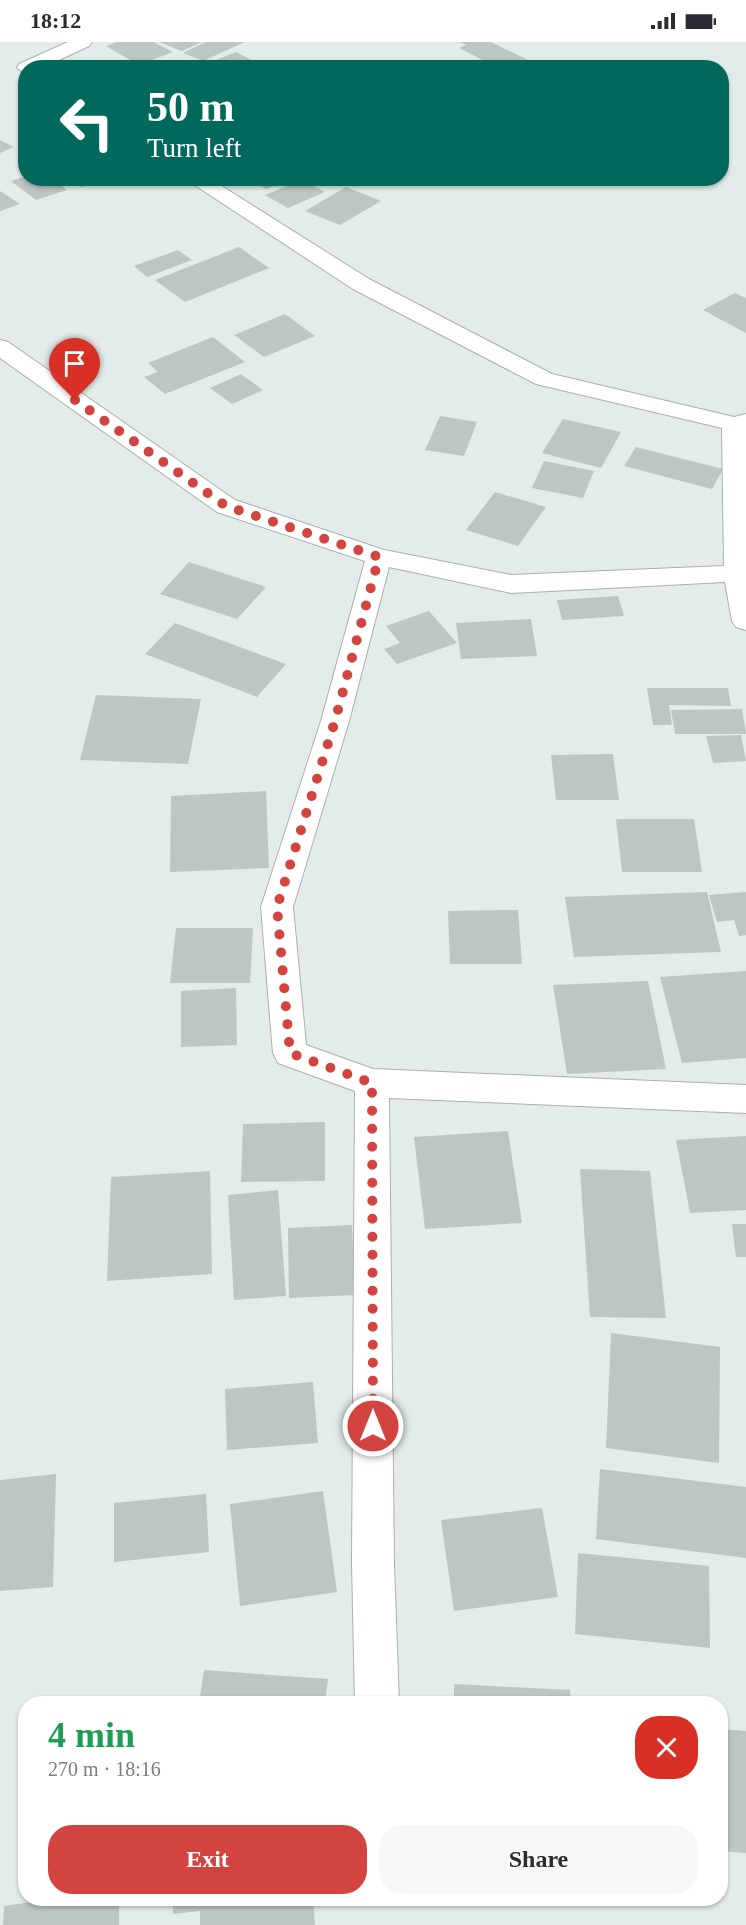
<!DOCTYPE html>
<meta charset="utf-8">
<style>
body{margin:0;font-family:"Times New Roman",serif;background:#f7f7f7;color:#2b2b33;height:100vh;display:flex;flex-direction:column;font-size:22px;white-space:nowrap}
*{box-sizing:border-box;margin:0}
p{font-size:20px;color:#7c7c81}
.icon{flex:none;width:33px;height:33px;fill:none;stroke:currentColor;stroke-width:2;stroke-linecap:round;stroke-linejoin:round}
.map{position:relative;flex:1;overflow:hidden}
.panel{position:absolute;left:18px;top:1654px;width:710px;height:210px;display:flex;flex-direction:column;background:#fff;border-radius:24px;box-shadow:0 2px 4px #0004}
.panel>*{flex:none}
.banner{position:absolute;left:18px;top:18px;width:711px;height:126px;border-radius:24px;box-shadow:0 2px 4px #0004;background:#00695c;color:#fff;overflow:hidden}
.pin{position:absolute;display:grid;place-items:center;width:51px;height:51px;color:#fff;margin:-62px -26px;border-radius:50% 50% 50% 0;rotate:-45deg;box-shadow:0 0 6px #0007}
.pin .icon{rotate:45deg}
.me{position:absolute;width:66px;margin:-33px;rotate:0deg;stroke-linejoin:round;filter:drop-shadow(0 0 4px #0008)}
.turn{display:flex;align-items:center;gap:21px;height:126px;padding:0 30px;font-size:27px}
.turn .icon{width:78px;height:78px;stroke-width:2.5}
.turn b{display:block;font-size:42px;line-height:51px}
.round{display:grid;place-items:center;flex:none;width:63px;height:63px;border-radius:24px;background:#f7f7f7}
.summary{display:flex;align-items:center;justify-content:space-between;height:102px;padding:0 30px}
h1{font-size:36px;font-weight:600;line-height:45px;color:#1e9e55}
.cta{display:flex;gap:12px;margin-top:auto;padding:12px 30px}
.cta a{flex:1;height:69px;border-radius:24px;background:#d34440;color:#fff;font-size:24px;font-weight:600;line-height:69px;text-align:center}
.cta a+a{background:#f7f7f7;color:#2b2b33}
.status{display:flex;justify-content:space-between;align-items:center;height:42px;padding:0 30px;background:#fff;direction:ltr}
.status svg{height:16px;fill:currentColor}
.map>svg:first-child{display:block}
</style>
<div class="status"><b>18:12</b><svg viewBox="0 0 49 12"><path d="M0 12V9h3v3zM5 12V6h3v6zM10 12V3h3v9zM15 12V0h3v12zM26 1h20v11H26zM47 4h2v5h-2z"/></svg></div>
<div class="map">
<svg width="746" height="1883" viewBox="0 0 746 1883">
<rect width="100%" height="100%" fill="#e3eceb"/>
<g fill="#bdc6c5">
<path d="M117,0H154L173,10L139,23L106,4Z"/>
<path d="M159,0H202L182,9Z"/>
<path d="M206,0H245L203,19L183,11Z"/>
<path d="M460,0H491L532,20L517,26H498L459,6L466,3Z"/>
<path d="M236,10L267,26H219L209,21Z"/>
<path d="M0,98L14,105L0,111Z"/>
<path d="M26,134L52,136L67,148L36,158L11,139Z"/>
<path d="M72,136H109V137L81,145Z"/>
<path d="M248,136H291V137L266,147Z"/>
<path d="M302,138L325,150L288,166L265,153Z"/>
<path d="M346,145L381,159L340,183L305,169Z"/>
<path d="M0,149L20,162L0,169Z"/>
<path d="M239,205L269,226L185,260L155,238Z"/>
<path d="M178,208L192,218L147,235L134,224Z"/>
<path d="M735,251L746,256V291L703,268Z"/>
<path d="M285,272L315,294L264,315L234,293Z"/>
<path d="M213,295L245,320L165,352L144,335L158,330L148,321Z"/>
<path d="M241,332L263,348L232,362L210,346Z"/>
<path d="M440,374L477,380L464,414L425,408Z"/>
<path d="M563,377L621,390L601,426L542,411Z"/>
<path d="M636,405L723,427L712,447L624,424Z"/>
<path d="M544,419L594,429L583,456L532,446Z"/>
<path d="M495,450L546,465L518,504L466,488Z"/>
<path d="M189,520L266,545L237,577L160,552Z"/>
<path d="M618,554L624,574L562,578L557,558Z"/>
<path d="M429,569L457,601L397,622L384,607L400,601L386,584Z"/>
<path d="M531,577L537,614L461,617L456,581Z"/>
<path d="M175,581L286,622L257,655L145,612Z"/>
<path d="M647,646H728L731,664L669,663L672,683H653Z"/>
<path d="M96,653L201,657L188,722L80,718Z"/>
<path d="M742,667L746,692H675L671,668Z"/>
<path d="M741,693L746,719L713,721L706,694Z"/>
<path d="M613,712L619,758H556L551,713Z"/>
<path d="M266,749L269,826L170,830L171,754Z"/>
<path d="M616,777H694L702,830H622Z"/>
<path d="M707,850L721,910L574,915L565,855Z"/>
<path d="M746,850V893L739,894L734,878L717,880L709,853Z"/>
<path d="M518,868L522,922H450L448,869Z"/>
<path d="M176,886H253L250,941H170Z"/>
<path d="M746,929V1016L682,1021L660,935Z"/>
<path d="M648,939L666,1027L567,1032L553,943Z"/>
<path d="M236,946L237,1003L181,1005V949Z"/>
<path d="M325,1080V1139L241,1140L243,1082Z"/>
<path d="M508,1089L522,1181L425,1187L414,1095Z"/>
<path d="M746,1094V1168L690,1171L676,1098Z"/>
<path d="M580,1127L650,1129L666,1276L590,1275Z"/>
<path d="M210,1129L212,1232L107,1239L111,1135Z"/>
<path d="M278,1148L286,1254L234,1258L228,1153Z"/>
<path d="M732,1182H746V1215H736Z"/>
<path d="M352,1183L355,1253L289,1256L288,1186Z"/>
<path d="M611,1291L720,1305L719,1421L606,1406Z"/>
<path d="M313,1340L318,1401L227,1408L225,1347Z"/>
<path d="M600,1427L746,1445V1516L596,1497Z"/>
<path d="M56,1432L53,1545L0,1549V1438Z"/>
<path d="M323,1449L337,1550L240,1564L230,1462Z"/>
<path d="M206,1452L209,1510L114,1520V1461Z"/>
<path d="M542,1466L558,1555L454,1569L441,1478Z"/>
<path d="M578,1511L709,1524L710,1606L575,1592Z"/>
<path d="M204,1628L328,1637L325,1662H199Z"/>
<path d="M454,1642L570,1648L571,1662H454Z"/>
<path d="M720,1687L746,1689V1811L720,1809Z"/>
<path d="M52,1857H119V1883H3L4,1864Z"/>
<path d="M173,1857H313L315,1883H200V1869L173,1872Z"/>
</g>
<g fill="none" stroke-linecap="round" stroke-linejoin="round">
<defs>
<g id="minor">
<path d="M68,0H92L89,4L42,26H26V32L17,26L19,22Z"/>
<path d="M184,136H209L369,237L552,332L734,375L746,372V588L736,585L732,579L725,540L511,551L389,525L349,679L293,865L306,1003L373,1027L746,1043V1071L389,1056L394,1522L399,1662H355L352,1522L355,1049L278,1021L273,1011L261,865L321,679L365,519L217,470L0,316V298L8,300L235,458L384,508L511,533L724,524L722,386L536,342L353,247Z"/>
</g>
</defs>
<use href="#minor" stroke="#a8b1b0" stroke-width="2"/>
<use href="#minor" fill="#fff" fill-rule="evenodd"/>
</g>
<g fill="none" stroke-linecap="round" stroke-linejoin="round">
<path stroke="#d34440" stroke-width="10" stroke-dasharray="0 18" d="M75,358L226,464L379,515L335,679L277,865L290,1011L372,1041L373,1384"/>
</g>
</svg>
<div class="pin" style="left:75px;top:358px;background:#d93025"><svg class="icon" aria-label="arrive" viewBox="0 0 24 24"><path d="M6 21V4h12l-3 4 3 4H6"/></svg></div>
<svg class="me" style="left:373px;top:1384px" viewBox="-20 -20 40 40"><circle r="17" fill="#d34440" stroke="#fff" stroke-width="3"/><path d="M0-11L8 9 0 5-8 9z" fill="#fff"/></svg>
<div class="banner">
<div class="turn"><svg class="icon" aria-label="left" viewBox="0 0 24 24"><path d="M17 20v-9H6M10 6l-5 5 5 5"/></svg><div><b>50 m</b>Turn left</div></div>
</div>
<section class="panel">
<div class="summary"><div><h1>4 min</h1><p>270 m · 18:16</p></div><a class="round" style="background:#d93025;color:#fff"><svg class="icon" aria-label="close" viewBox="0 0 24 24"><path d="M6 6l12 12M18 6L6 18"/></svg></a></div>
<div class="cta"><a>Exit</a><a>Share</a></div>
</section>
</div>
